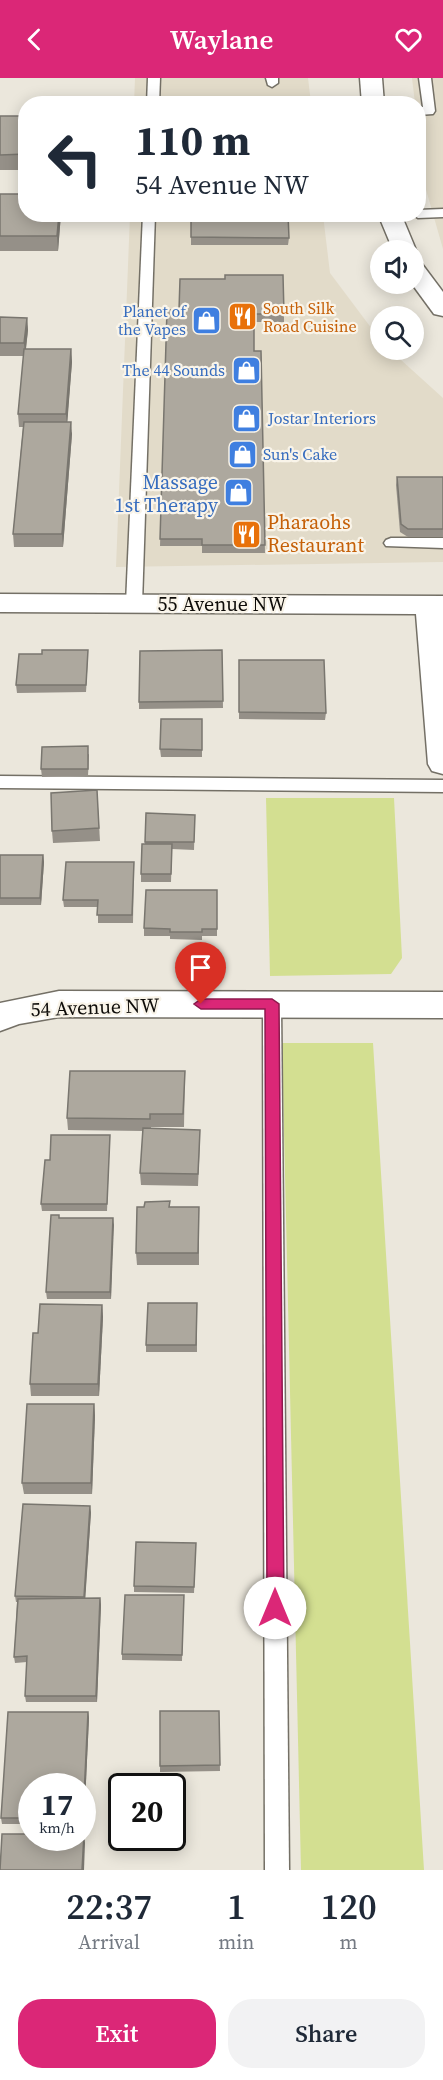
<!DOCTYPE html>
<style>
body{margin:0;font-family:"Source Serif 4",serif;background:#f2f2f3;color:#1f2937;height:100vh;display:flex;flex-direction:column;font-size:22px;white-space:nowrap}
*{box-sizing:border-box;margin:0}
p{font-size:20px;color:#747a83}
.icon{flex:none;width:33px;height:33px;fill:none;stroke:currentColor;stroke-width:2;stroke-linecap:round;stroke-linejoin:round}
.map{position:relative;height:1792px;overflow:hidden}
.panel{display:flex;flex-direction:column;background:#fff;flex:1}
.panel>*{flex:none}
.top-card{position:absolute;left:18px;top:18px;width:408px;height:126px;border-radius:24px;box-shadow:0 3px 15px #0003;background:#fff;color:#1f2937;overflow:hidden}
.fabs{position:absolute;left:370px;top:162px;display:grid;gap:12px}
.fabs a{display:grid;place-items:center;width:54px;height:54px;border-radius:50%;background:#fff;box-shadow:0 3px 15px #0003;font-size:30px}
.speed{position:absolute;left:18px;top:1695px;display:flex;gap:12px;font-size:30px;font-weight:700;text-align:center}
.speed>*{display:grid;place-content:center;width:78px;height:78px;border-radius:50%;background:#fff;box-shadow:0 3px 15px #0003;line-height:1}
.speed small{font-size:15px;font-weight:400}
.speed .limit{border:3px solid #111;border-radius:9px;background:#fff;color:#111}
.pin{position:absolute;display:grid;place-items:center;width:51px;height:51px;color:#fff;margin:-62px -26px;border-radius:50% 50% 50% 0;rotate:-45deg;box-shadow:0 0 6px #0007}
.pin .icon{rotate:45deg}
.me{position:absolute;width:66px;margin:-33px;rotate:0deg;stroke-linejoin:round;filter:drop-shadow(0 0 4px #0008)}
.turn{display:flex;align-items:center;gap:21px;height:126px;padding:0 18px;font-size:27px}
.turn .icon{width:78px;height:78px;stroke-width:2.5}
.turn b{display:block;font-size:42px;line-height:51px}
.eta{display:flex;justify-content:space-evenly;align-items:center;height:102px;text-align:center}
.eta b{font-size:36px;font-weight:600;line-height:42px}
.cta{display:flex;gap:12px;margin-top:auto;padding:12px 18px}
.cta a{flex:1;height:69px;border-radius:24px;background:#db2777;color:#fff;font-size:24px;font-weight:600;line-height:69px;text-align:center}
.cta a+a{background:#f2f2f3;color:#1f2937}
header{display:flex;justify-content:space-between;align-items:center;height:78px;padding:0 18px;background:#db2777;color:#fff;font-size:27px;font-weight:600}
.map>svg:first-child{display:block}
</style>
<header><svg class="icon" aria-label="back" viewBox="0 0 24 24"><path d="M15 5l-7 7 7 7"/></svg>Waylane<svg class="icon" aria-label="heart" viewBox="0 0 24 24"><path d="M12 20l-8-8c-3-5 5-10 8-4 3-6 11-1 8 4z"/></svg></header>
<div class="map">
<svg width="443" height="1792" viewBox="0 0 443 1792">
<rect width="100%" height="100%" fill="#ebe7dc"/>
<g fill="#e2dbc9">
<path d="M135,0H308L311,25L134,26Z"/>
<path d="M412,0H443V171L423,101L419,58L418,26L415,25Z"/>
<path d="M130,137H323L330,195L381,263V272H390L443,320V484L116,489Z"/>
</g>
<g fill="#d3df91">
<path d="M266,720H394L402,880L391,896L270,898Z"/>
<path d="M282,965H373L424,1792H301Z"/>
</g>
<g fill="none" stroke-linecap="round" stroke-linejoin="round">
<defs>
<g id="service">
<path d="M148,0H160L159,26H147Z"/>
<path d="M266,0H278V5L272,9L268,7Z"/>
<path d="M419,0H431L435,33L433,36L418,37V29H423Z"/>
<path d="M443,131V139L418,140L412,136H418V132Z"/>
<path d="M143,136H155L142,526L134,531L126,526Z"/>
<path d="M391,460H443V470L386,468L384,465L386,462Z"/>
<path d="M0,698L443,702V714L0,710Z"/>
<path d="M272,919L278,921L281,926L289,1792H265L263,926L266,921Z"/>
</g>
<g id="minor">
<path d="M0,516L443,518V696L432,693L428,686L416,536L0,534Z"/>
<path d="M59,913L443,914V940L59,939L19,946L0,953V925Z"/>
</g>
<g id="secondary">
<path d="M360,0H382L384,26H362Z"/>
<path d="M378,136H401L416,172L414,175V172H393Z"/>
<path d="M414,184L422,186L443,214V238L434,236L412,206Z"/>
</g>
</defs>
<use href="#service" stroke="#747066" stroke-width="3"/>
<use href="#minor" stroke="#747066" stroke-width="3"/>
<use href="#secondary" stroke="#747066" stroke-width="3"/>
<use href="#service" fill="#fff" fill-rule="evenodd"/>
<use href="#minor" fill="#fff" fill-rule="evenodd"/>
<use href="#secondary" fill="#fff" fill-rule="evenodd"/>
</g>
<g fill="#959088">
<rect x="0" y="38" width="26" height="54"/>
<path d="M0,116L26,136H61L58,173H0Z"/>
<path d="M191,136L289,160L288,167H191Z"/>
<path d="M167,232L284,236V244H254V273H261L265,475H202V468H160Z"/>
<path d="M0,239L27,240L28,252L26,271H71L72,284L67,344L72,356L63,469H14L13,456L23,349H19L18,336L24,278H0Z"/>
<path d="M397,399H443V459H408L400,454L396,407Z"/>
<path d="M222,572L223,630L139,631V624Z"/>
<path d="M88,579L86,614L17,615L16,607Z"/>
<path d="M239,582L326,635L325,642L239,641Z"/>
<path d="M202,641V679H161L160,671Z"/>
<path d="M89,676L88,698L42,699L41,691Z"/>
<path d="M97,712L100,763L53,765L52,753Z"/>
<path d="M146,735L195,737L194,772L172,771L171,804H141V796L145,766Z"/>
<path d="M0,777H43L44,784L41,827H0Z"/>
<path d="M134,784L133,845H98V829H64L63,822Z"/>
<path d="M217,812V858H202V862L170,861V858H144V850Z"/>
<path d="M185,993L184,1049H151V1051L200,1064L198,1108L141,1107L140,1095L143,1053L68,1052L67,1040Z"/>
<path d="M110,1057L107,1133H42L41,1126L50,1082Z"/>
<path d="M170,1129H199V1187H137L136,1175Z"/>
<path d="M59,1140H113L111,1221H47L46,1214Z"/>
<path d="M197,1225V1274H146V1267Z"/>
<path d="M102,1227L103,1239L99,1318H31L30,1306L38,1255Z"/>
<path d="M94,1326L95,1338L92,1416H24L22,1405Z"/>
<path d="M91,1434L85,1521L100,1520L101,1527L97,1624H26L25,1618L27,1584L15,1585L14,1579L17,1524H16L15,1518Z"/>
<path d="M196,1465L194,1515L134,1514V1508Z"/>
<path d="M184,1517L182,1583L122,1582V1576Z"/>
<path d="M219,1633L220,1693L160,1694V1688Z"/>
<path d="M88,1634L89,1640L84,1746H82V1708H32V1746H2L1,1740Z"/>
</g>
<g fill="#79766f">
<path d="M59,136H61L58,173L57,158Z"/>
<path d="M27,240L28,252L25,278L24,265Z"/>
<path d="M71,271L72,284L67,349L66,336Z"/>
<path d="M71,344L72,356L63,469L62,456Z"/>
<path d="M43,777L44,784L41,827L40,820Z"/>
<path d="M113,1140L114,1147L111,1221L110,1214Z"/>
<path d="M102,1227L103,1239L99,1318L98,1306Z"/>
<path d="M94,1326L95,1338L92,1416L91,1405Z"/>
<path d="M90,1428L91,1434L85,1525L84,1519Z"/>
<path d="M100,1520L101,1527L97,1624L96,1618Z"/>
<path d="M88,1634L89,1640L84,1746L83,1740Z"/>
<path d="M84,1756L85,1765L84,1792H82Z"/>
</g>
<g fill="#ada89e" stroke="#79766f" stroke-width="1.5">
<path d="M0,38H26V76L0,77Z"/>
<path d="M0,116H26V136H59L57,158H0Z"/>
<path d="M191,136H288L289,160L191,159Z"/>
<path d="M225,197H283L284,236H254V273H261L265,467H202V461H160L167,232H179L180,201H225Z"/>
<path d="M0,239L27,240L24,265H0Z"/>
<path d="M24,271H71L66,336H18Z"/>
<path d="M24,344H71L62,456H13Z"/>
<path d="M397,399H443V451H408L401,446Z"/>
<path d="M42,572H88L86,607H16L19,576H42Z"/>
<path d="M222,572L223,623L139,624L140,573Z"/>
<path d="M239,582H324L326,635L239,634Z"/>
<path d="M161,641H202V672L160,671Z"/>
<path d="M88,668V691H41L42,669Z"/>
<path d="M97,712L99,750L52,753L51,715Z"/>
<path d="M146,735L195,737L194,764H145Z"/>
<path d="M142,766H172L171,796H141Z"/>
<path d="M0,777H43L40,820H0Z"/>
<path d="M66,784H134L132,837H97L98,822H63Z"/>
<path d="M146,812H217V851H202V854H170V851L144,850Z"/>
<path d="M70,993H185L183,1036H150V1041L67,1040Z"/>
<path d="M143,1050L200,1052L198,1096L140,1095Z"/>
<path d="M51,1057H110L107,1126H41L45,1082H50Z"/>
<path d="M170,1123L169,1129H199L198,1175H136L137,1129H144L145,1124Z"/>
<path d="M51,1137H59V1140H113L110,1214H46Z"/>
<path d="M148,1225H197L196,1267H146Z"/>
<path d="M40,1226L102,1227L98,1306H30L33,1255H38Z"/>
<path d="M27,1326H94L91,1405H22Z"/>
<path d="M23,1426L90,1428L84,1519L15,1518Z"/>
<path d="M136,1464L196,1465L194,1509L134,1508Z"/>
<path d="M125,1517H184L182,1577L122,1576Z"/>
<path d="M100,1520L96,1618H25L27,1578L14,1579L18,1521Z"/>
<path d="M160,1633H219L220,1687L160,1688Z"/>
<path d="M8,1634H88L83,1740L82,1708H32V1740H1Z"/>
<path d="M2,1756H32V1760H82V1756H84L82,1792H0Z"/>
</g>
<path fill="#db2777" stroke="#8e194d" stroke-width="1.5" d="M201,921H272L279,926L284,1530L281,1536L275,1538L269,1536L267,1530L265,931H201L194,926Z"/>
<defs>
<symbol id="restaurant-square" viewBox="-11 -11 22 22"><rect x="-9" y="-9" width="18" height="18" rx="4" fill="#e8710a" stroke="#f9f4e9"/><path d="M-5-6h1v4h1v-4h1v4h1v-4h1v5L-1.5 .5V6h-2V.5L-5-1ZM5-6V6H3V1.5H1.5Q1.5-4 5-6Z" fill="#fff"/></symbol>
<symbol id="shop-square" viewBox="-11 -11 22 22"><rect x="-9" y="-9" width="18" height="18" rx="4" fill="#3f7fe0" stroke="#f9f4e9"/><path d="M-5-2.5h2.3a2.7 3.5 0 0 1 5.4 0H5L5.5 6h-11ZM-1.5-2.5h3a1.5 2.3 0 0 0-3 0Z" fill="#fff"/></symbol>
</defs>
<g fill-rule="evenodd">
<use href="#restaurant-square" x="226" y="222" width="33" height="33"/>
<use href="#shop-square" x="190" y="226" width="33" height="33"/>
<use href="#shop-square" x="230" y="276" width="33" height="33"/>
<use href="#shop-square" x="230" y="324" width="33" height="33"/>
<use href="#shop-square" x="226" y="360" width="33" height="33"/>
<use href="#shop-square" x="222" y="398" width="33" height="33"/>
<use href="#restaurant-square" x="230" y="440" width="33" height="33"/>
</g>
<g text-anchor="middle" stroke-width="4.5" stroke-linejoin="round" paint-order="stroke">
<g font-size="16" fill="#c56008" stroke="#f9f4e9" text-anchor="start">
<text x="263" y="236">South Silk<tspan x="263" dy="18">Road Cuisine</tspan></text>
</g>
<g font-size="16" fill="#366cbe" stroke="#f9f4e9" text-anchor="end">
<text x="186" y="239">Planet of<tspan x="186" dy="18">the Vapes</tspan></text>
<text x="225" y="298">The 44 Sounds</text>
<text x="268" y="346" text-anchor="start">Jostar Interiors</text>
<text x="263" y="382" text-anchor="start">Sun's Cake</text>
</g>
<g font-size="20" fill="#366cbe" stroke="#f9f4e9" text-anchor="end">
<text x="218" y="411">Massage<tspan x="218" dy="23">1st Therapy</tspan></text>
</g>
<g font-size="20" fill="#c56008" stroke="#f9f4e9" text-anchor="start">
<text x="267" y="451">Pharaohs<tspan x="267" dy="23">Restaurant</tspan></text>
</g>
<g font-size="20" fill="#0d0b08" stroke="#f9f4e9">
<text x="222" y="533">55 Avenue NW</text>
<text transform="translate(95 929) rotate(-2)" y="7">54 Avenue NW</text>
</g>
</g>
</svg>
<div class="fabs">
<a><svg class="icon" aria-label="sound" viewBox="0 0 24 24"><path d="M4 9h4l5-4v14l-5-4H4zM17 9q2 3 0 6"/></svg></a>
<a><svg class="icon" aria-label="search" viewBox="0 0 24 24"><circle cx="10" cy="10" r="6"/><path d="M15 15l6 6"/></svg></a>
</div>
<div class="speed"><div>17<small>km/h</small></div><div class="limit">20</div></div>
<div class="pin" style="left:201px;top:926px;background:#d93025"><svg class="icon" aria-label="arrive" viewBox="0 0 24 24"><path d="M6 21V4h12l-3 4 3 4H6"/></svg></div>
<svg class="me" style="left:275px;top:1530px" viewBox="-20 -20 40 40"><circle r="19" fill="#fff"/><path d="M0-13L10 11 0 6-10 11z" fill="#db2777"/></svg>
<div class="top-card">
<div class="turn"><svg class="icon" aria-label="left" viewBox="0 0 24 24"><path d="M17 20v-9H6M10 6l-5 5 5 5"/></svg><div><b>110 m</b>54 Avenue NW</div></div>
</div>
</div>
<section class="panel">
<div class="eta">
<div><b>22:37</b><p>Arrival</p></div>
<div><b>1</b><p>min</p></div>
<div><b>120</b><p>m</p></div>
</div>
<div class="cta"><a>Exit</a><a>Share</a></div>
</section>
